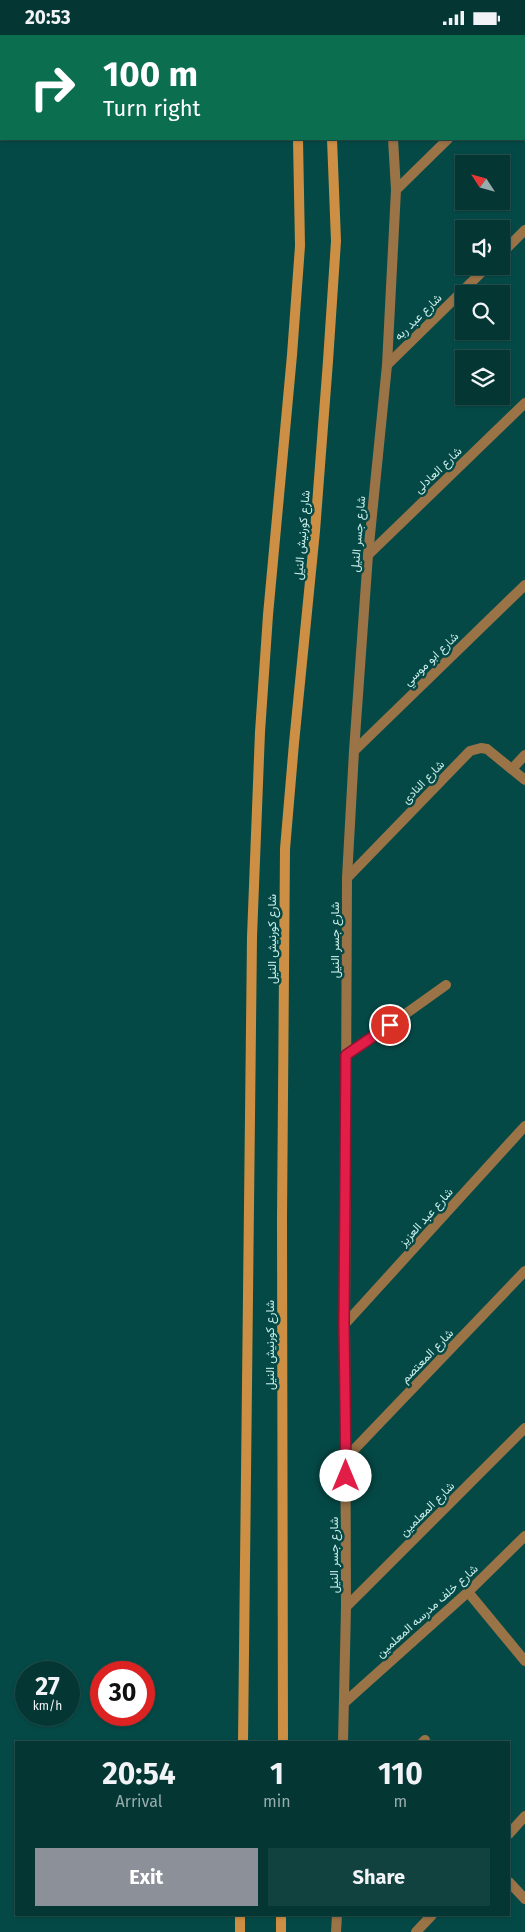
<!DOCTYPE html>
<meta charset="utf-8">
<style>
body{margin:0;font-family:"Fira Sans",Vazirmatn,sans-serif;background:#124240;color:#f1f3f6;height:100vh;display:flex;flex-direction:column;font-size:19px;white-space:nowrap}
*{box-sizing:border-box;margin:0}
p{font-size:16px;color:#97acac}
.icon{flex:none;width:28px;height:28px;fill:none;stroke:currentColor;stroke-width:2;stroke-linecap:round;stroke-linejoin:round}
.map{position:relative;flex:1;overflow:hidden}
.panel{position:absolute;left:15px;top:1706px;width:495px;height:175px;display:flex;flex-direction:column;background:#043734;border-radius:0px;box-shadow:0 1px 4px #0004,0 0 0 1px #25514f}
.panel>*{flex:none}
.guide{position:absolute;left:0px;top:0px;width:525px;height:105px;box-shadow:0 1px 4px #0004,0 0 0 1px #25514f;background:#0b6e4f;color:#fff;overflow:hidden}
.needle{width:32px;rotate:306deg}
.tools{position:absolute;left:455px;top:120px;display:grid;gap:10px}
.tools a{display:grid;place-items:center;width:55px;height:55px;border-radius:0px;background:#043734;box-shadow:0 1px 4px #0004,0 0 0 1px #25514f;font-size:25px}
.speed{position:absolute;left:15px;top:1626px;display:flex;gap:10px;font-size:25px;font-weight:700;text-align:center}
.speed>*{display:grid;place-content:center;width:65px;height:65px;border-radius:50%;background:#043734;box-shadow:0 1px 4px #0004,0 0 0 1px #25514f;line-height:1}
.speed small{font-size:12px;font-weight:400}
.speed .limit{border:8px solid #d22;background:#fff;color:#111}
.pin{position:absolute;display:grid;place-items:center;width:42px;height:42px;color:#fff;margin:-21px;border:2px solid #fff;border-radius:50%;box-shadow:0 1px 5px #0007}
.me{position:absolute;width:55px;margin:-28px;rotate:0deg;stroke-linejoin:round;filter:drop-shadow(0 0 4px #0008)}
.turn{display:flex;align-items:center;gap:18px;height:105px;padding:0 20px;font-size:22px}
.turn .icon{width:65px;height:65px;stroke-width:2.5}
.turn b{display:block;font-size:35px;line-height:42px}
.eta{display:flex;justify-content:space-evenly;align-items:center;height:85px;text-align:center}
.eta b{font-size:30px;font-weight:700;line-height:35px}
.cta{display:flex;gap:10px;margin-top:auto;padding:10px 20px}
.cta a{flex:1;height:58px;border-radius:0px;background:#8c9099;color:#fff;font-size:20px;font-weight:700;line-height:58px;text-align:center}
.cta a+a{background:#124240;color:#f1f3f6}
.status{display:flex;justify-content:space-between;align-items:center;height:35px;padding:0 25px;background:#043734;direction:ltr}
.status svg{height:14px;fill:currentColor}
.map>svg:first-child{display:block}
</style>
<div class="status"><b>20:53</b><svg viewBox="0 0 49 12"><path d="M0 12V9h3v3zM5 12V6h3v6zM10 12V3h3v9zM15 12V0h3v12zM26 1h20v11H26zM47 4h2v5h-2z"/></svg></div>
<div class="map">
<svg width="525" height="1897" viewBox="0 0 525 1897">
<rect width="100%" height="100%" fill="#054946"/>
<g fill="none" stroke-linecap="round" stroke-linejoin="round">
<path stroke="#9a7347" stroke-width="10" d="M346,1020L362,1010L446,950"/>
<g stroke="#9a7347" stroke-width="10">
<path d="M378,0L379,1"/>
<path d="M399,1L400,0"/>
<path d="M524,30L525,29"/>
<path d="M396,155L448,104"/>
<path d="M501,219L525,195"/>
<path d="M387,330L488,231"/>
<path d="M368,520L525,368"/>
<path d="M354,716L525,550"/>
<path d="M512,734L525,720"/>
<path d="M347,843L470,716L481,713L487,714L525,745"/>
<path d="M345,1289L525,1091"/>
<path d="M346,1423L525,1236"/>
<path d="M468,1557L525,1626"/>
<path d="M346,1572L525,1393"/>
<path d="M344,1668L468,1557L525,1501"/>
<path d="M343,1708L346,1572L345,1289L347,843L354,716L368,520L387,330L396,155L393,104"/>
<path d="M422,1708L425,1705"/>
<path d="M509,1799L525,1781"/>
<path d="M509,1847L525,1864"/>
<path d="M336,1897L337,1880"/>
<path d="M416,1897L432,1880"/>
</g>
<g stroke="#cc8f44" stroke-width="10">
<path d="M286,0V1"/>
<path d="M321,0V1"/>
<path d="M243,1708L252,902L260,697L268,580L292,320L300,211L298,104"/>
<path d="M283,1708L282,1183L285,814L294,708L315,496L328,326L336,206L332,104"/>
<path d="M240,1897V1880"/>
<path d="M281,1897V1880"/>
</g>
</g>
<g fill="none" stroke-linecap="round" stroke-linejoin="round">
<defs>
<path id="route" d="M346,1441L344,1289L346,1020L390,990"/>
</defs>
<use href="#route" stroke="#92132f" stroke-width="12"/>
<use href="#route" stroke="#e11d48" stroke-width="9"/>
</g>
<g text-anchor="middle" stroke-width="5" stroke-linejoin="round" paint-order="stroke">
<g font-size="12" fill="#c9eeea" stroke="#054946">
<text transform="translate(418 282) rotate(-44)" y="4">شارع عبد ربه</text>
<text transform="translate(438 435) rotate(-44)" y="4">شارع العادلى</text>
<text transform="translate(358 499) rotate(-85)" y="4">شارع جسر النيل</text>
<text transform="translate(302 500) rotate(-85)" y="4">شارع كورنيش النيل</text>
<text transform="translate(431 624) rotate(-44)" y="4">شارع ابو موسي</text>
<text transform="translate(423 747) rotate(-46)" y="4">شارع النادى</text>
<text transform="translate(272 904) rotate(-90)" y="4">شارع كورنيش النيل</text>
<text transform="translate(335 905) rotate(-90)" y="4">شارع جسر النيل</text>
<text transform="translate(426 1182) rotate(-48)" y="4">شارع عبد العزيز</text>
<text transform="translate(270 1310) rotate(-90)" y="4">شارع كورنيش النيل</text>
<text transform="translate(427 1321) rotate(-46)" y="4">شارع المعتصم</text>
<text transform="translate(427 1474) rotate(-45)" y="4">شارع المعلمين</text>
<text transform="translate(334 1520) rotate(-90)" y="4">شارع جسر النيل</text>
<text transform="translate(427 1576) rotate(-42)" y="4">شارع خلف مدرسه المعلمين</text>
</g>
</g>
</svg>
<div class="tools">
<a><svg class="needle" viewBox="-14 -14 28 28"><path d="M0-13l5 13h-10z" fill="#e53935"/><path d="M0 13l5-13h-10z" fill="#97acac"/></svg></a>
<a><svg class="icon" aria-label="sound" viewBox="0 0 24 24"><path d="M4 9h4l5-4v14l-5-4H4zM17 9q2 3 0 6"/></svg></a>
<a><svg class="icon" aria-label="search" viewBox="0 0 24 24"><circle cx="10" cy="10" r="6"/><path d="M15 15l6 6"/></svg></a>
<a><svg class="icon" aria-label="layers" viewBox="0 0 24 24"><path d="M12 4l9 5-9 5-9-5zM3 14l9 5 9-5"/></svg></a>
</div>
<div class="speed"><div>27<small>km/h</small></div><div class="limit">30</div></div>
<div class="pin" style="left:390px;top:990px;background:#d93025"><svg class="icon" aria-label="arrive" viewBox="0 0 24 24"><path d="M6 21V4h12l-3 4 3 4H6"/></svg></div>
<svg class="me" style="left:346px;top:1441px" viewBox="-20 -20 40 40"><circle r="19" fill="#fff"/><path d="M0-13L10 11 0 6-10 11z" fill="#e11d48"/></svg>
<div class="guide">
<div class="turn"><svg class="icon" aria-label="right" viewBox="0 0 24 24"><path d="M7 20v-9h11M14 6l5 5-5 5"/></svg><div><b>100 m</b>Turn right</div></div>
</div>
<section class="panel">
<div class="eta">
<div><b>20:54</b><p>Arrival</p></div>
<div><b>1</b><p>min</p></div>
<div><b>110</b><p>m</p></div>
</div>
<div class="cta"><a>Exit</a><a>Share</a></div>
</section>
</div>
